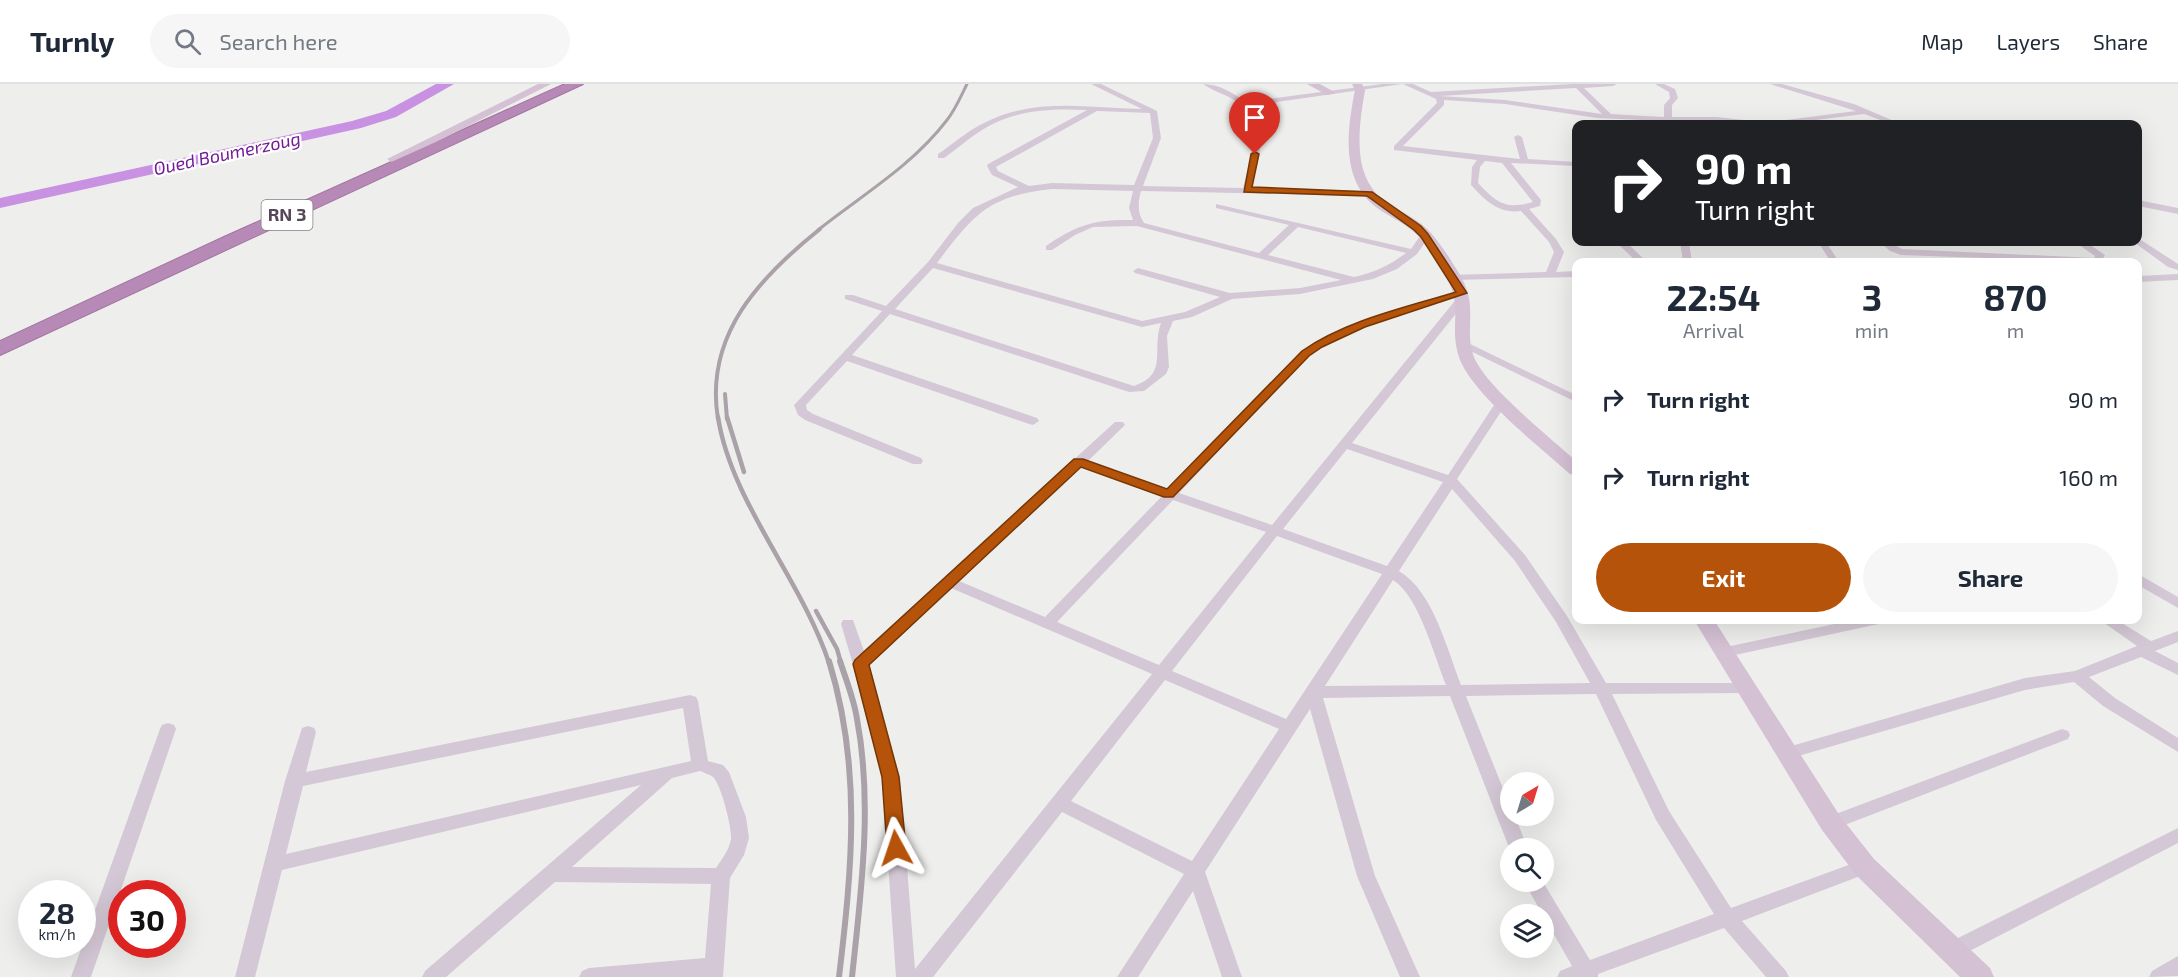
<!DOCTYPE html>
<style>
body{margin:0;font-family:"Exo 2",sans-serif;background:#f6f6f7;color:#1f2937;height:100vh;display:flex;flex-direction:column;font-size:22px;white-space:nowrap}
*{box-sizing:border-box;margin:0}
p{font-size:20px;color:#747a83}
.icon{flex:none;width:33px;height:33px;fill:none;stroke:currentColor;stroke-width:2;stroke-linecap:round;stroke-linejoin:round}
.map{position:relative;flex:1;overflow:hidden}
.sheet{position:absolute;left:1572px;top:174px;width:570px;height:366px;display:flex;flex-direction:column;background:#fff;border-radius:12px;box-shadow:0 6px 24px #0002}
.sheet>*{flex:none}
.hud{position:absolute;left:1572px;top:36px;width:570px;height:126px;border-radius:12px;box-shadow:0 6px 24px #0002;background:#202124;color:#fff;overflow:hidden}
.needle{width:39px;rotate:38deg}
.fabs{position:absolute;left:1500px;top:688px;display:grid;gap:12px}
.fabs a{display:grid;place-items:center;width:54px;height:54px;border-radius:50%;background:#fff;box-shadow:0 6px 24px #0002;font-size:30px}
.speed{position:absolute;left:18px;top:796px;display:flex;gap:12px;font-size:30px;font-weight:700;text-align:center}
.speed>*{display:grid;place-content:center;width:78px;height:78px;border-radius:50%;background:#fff;box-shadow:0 6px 24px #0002;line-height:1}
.speed small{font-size:15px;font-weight:400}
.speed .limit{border:9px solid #d22;background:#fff;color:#111}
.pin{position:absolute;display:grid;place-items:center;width:51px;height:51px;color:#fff;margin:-62px -26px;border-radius:50% 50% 50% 0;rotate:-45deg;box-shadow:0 0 6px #0007}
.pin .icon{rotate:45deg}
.me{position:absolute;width:66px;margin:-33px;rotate:355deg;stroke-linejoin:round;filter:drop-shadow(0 0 4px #0008)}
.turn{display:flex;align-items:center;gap:21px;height:126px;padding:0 24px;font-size:27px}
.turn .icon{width:78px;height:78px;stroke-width:2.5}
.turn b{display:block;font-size:42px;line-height:51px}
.eta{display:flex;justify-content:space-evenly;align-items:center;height:102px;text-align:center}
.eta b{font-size:36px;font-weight:700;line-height:42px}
.cta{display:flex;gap:12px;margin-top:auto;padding:12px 24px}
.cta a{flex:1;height:69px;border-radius:36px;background:#b45309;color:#fff;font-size:24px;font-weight:700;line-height:69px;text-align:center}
.cta a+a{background:#f6f6f7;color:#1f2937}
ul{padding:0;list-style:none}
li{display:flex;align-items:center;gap:18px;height:78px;padding:0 24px}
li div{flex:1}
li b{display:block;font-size:22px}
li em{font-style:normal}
header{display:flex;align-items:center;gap:36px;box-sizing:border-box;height:84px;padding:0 30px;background:#fff;border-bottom:2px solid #e0e1e3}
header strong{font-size:28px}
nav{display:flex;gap:33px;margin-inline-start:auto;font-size:21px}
.search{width:420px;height:54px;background:#f6f6f7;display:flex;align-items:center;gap:15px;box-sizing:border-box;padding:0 21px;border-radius:33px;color:#747a83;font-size:22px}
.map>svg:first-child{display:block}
</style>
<header>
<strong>Turnly</strong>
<div class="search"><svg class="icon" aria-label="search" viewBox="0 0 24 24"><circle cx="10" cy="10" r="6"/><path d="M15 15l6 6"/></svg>Search here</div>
<nav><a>Map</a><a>Layers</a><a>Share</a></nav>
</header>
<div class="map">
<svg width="2178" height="893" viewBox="0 0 2178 893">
<rect width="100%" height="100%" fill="#eeefed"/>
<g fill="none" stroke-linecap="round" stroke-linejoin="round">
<path fill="#c991e2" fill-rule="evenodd" d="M436,0H454L396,33L361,44L0,124V114L352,37L386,27Z"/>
<defs>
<path id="highway" d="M565,0H583L0,271V257L224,153Z"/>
</defs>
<use href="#highway" stroke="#a375a2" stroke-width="2"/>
<g fill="#d5c8d6" fill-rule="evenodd">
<path d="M1091,0H1101L1157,27L1161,54L1143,102L1243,104C1249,78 1263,41 1240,20C1229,11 1214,8 1203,0C1219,0 1233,9 1246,18L1382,0H1402L1249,22C1270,44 1257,78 1252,104L1369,107L1372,108V112L1141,107C1138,118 1137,129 1144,139L1259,169L1289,141L1216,124V120L1411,165L1422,149L1430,151L1417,170L1397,185L1373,195L1300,210L1232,215L1192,233L1173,237L1167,252L1169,283L1166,290L1144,307L1129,308L890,230L852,271L1037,334L1039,337L1033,341L1029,340L847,277L806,321L807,326L813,330L921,374L923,377L921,380H913L805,336L798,331L794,321L796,319L882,227L845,215V211H853L886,222L928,178L958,139L973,124L1018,103L992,91L987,82L988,80L1087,26C1050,24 1014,26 982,46C969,54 957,65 944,74H938V70C953,60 967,47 984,39C1034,13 1087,24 1142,25ZM1097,27L1150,29L1153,54L1134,101L1052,99L1029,102L998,87L996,83ZM1052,105L1133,107L1129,124L1133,136C1095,135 1076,141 1046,162V166H1052L1075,151L1093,143L1137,142L1341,196L1300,204L1230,209L1138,184L1133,187L1135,189L1220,213L1185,228L1142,237L937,179C974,130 988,112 1052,105ZM1298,143L1406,169C1390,181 1374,189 1354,193L1268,171ZM933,184L1142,243L1161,239C1151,267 1169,290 1134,302L895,225Z"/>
<path d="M1403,0H1413L1431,8L1572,0H1617L1613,2L1584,4L1611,30L1664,33V21L1670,14L1669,8L1655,0H1664L1675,5L1678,14L1672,21V33H1717L1762,38L1766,40L1673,37L1674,40H1668L1665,37L1597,34L1505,20L1444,16V21L1403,62L1520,75L1514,53L1518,51L1522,53L1528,75L1576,78V82L1511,79L1541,116L1540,122L1529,125L1556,155L1564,168L1556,188L1576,187V193L1453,196L1448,193L1450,191L1546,188L1554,168L1549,158L1521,127C1498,130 1485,116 1471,101L1472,83L1477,76L1394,66V62L1437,19L1436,15ZM1576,4L1602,30L1505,16L1440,12ZM1485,77L1502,79L1533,118C1505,126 1497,119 1478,99L1480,83Z"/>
<path d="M1770,0H1782L1854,20L1901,40H1891L1864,30L1784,40H1767L1770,38L1856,27Z"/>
<path d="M2138,116L2178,124V130L2138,122Z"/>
<path d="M2138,154L2178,180V186L2168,183L2135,159Z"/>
<path d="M1616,158H1626L1647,178H1637Z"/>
<path d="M1680,158H1689L1692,178H1683Z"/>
<path d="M1818,158H1826L1839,178H1831Z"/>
<path d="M1880,158H1890L1902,165L2094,174L2095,172L2075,158H2086L2105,171L2101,178L1901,171L1890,167Z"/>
<path d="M2178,190V196L2138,198V192Z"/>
<path d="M1462,206L1467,209L1465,211L1468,214L1467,216L1352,359L1448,391L1498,315H1506L1508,317L1457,395L1525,471L1567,532L1606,599H1754L1756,603L1754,607L1748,609L1612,610L1669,727L1731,824L1865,775L1871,778L1874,783L1871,788L1742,837L1786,887L1789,893H1766L1724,844L1598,890V893H1557L1560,887L1572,882L1524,798H1543L1590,876L1714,830L1656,736L1596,610L1466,612L1510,722V732H1515L1528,765L1510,766L1450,612L1323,614L1375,792L1420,893H1400L1357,792L1310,625L1205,788L1242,893H1222L1193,807L1138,893H1117L1184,790L1062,728L933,893H896L882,693L862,611L841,540L843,536H853L864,567L1115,338H1123L1125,341L1088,377L1168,405L1301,267L1358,238ZM1458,213L1272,441L1179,409L1309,271L1365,242ZM1347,365L1443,398L1387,482L1283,445ZM1081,383L1162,412L1045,533L959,497ZM1452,405L1515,477L1556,538L1590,599L1461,601C1447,565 1433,507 1399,487ZM1173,416L1266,448L1159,581L1057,538ZM1277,452L1382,490L1286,635L1172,587ZM1393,496C1419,512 1434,572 1446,601L1325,602ZM951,504L1152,590L915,885L900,693L868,581ZM1165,596L1279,645L1192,777L1071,717Z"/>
<path d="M1466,258L1576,311V318L1462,263L1461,261Z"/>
<path d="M2138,490L2178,513V524L2138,501Z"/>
<path d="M1853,536H1881L1879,540L1874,541L1726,573L1721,572L1718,568L1721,564L1726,563Z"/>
<path d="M2100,536H2117L2151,557L2178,547V558L2155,567L2178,579V591L2141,573L2089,593L2115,614L2178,654V668L2103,622L2074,598L2025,606L1788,675L1782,673L1780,669L1782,665L1788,663L2025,594L2075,587L2137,562Z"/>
<path d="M690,611L696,613L698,617L708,677L723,681L729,688L746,733L749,754L744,771L730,794L723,893H579L582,887L589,884L705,874L711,800L555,798L446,893H422L425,887L641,701L282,786L255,893H235L285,697L302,644L308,642L314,644L316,648L306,688ZM683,624L691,677L286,770L303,702ZM700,687C704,689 709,690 713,693C721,700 732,744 731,755C729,766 722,775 716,784L572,783L672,694Z"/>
<path d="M168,639L174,641L176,645L91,893H71L160,645L162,641Z"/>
<path d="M2062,645L2068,647L2070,651L2068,655L1837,744L1831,746L1825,744L1822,739L1825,734Z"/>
<path d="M2178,744V759L1960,872L1953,875L1946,872L1943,866L1946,860Z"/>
<path d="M2178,872V892L2149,893L2152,887Z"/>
</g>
<g fill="#d4c1d4" fill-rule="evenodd">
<path d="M538,0H551L397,78L393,79L387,75Z"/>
<path d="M1307,0H1320L1336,9L1327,11Z"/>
<path d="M1352,0H1362L1365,6C1360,36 1353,78 1372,104C1383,121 1404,127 1420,139C1436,151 1448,172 1459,189C1480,224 1463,244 1474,273C1486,303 1551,354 1576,377V391L1570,390C1541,364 1467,306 1458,270C1449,237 1465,223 1443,187C1434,171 1424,155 1409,144C1396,134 1379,128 1368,116C1341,87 1348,41 1355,6Z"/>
<path d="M1694,536H1714L1840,732L1874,775L1990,884L1994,893H1960L1856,791L1822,746Z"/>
</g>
<use href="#highway" fill="#b789b7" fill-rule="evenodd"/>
<path stroke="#aaa1a9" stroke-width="3" d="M818,146C862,111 912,82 947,36C955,26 961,12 967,0"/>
<g stroke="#aaa1a9" stroke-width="4">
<path d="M725,310L727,335"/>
<path d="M718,335C704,251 760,193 820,145"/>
</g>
<g stroke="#aaa1a9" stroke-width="4.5">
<path d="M718,333C731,418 802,496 829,579"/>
<path d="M727,333L744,388"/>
<path d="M816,527L837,565L841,579"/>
</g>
<g stroke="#aaa1a9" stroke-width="6">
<path d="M829,577C862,684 852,784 839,893"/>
<path d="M840,577C846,596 854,615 857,635C873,720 861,808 852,893"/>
</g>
</g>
<path fill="#b45309" stroke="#753606" stroke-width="1.5" d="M1255,68L1259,70L1252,103L1372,108L1421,142L1428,150L1467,209L1365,243L1322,263L1309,272L1173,413H1164L1081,383L869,581L899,693L906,764L903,769L896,772L890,769L887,764L882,693L853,580L855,576L1074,375H1083L1167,405L1302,267C1347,236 1404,224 1456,208L1421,153L1414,146L1367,112L1244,108L1251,70Z"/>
<g text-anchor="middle" stroke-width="4.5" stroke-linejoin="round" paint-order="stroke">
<g font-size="18" font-style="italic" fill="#721b97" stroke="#fff">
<text transform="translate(227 70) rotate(-12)" y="6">Oued Boumerzoug</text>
</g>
<rect fill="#fff" stroke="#897e8a" stroke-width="1.5" x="261.5" y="116" width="51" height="30" rx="4.5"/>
<g font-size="18" font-weight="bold" fill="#574758">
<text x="287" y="137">RN 3</text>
</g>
</g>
</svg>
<div class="fabs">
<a><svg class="needle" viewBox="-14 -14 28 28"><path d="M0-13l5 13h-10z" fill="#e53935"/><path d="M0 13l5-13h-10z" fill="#747a83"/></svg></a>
<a><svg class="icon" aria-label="search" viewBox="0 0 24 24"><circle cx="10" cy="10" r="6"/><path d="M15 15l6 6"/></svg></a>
<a><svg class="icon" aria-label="layers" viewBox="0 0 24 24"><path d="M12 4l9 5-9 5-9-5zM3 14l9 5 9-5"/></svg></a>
</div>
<div class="speed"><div>28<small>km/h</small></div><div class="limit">30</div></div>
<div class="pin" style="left:1255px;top:70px;background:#d93025"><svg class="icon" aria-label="arrive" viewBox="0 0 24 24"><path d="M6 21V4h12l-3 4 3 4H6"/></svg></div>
<svg class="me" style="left:896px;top:764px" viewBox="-20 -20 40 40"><path d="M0-17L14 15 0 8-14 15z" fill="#b45309" stroke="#fff" stroke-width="4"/></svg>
<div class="hud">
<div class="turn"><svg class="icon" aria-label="right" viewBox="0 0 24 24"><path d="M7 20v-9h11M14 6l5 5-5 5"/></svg><div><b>90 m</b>Turn right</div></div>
</div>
<section class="sheet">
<div class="eta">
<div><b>22:54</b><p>Arrival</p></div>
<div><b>3</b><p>min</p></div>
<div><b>870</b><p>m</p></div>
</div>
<ul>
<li><svg class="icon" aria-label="right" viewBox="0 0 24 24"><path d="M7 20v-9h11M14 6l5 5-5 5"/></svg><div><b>Turn right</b></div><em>90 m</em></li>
<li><svg class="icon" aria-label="right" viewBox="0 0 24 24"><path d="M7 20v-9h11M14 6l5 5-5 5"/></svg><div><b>Turn right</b></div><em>160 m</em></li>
</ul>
<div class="cta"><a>Exit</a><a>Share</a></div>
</section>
</div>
